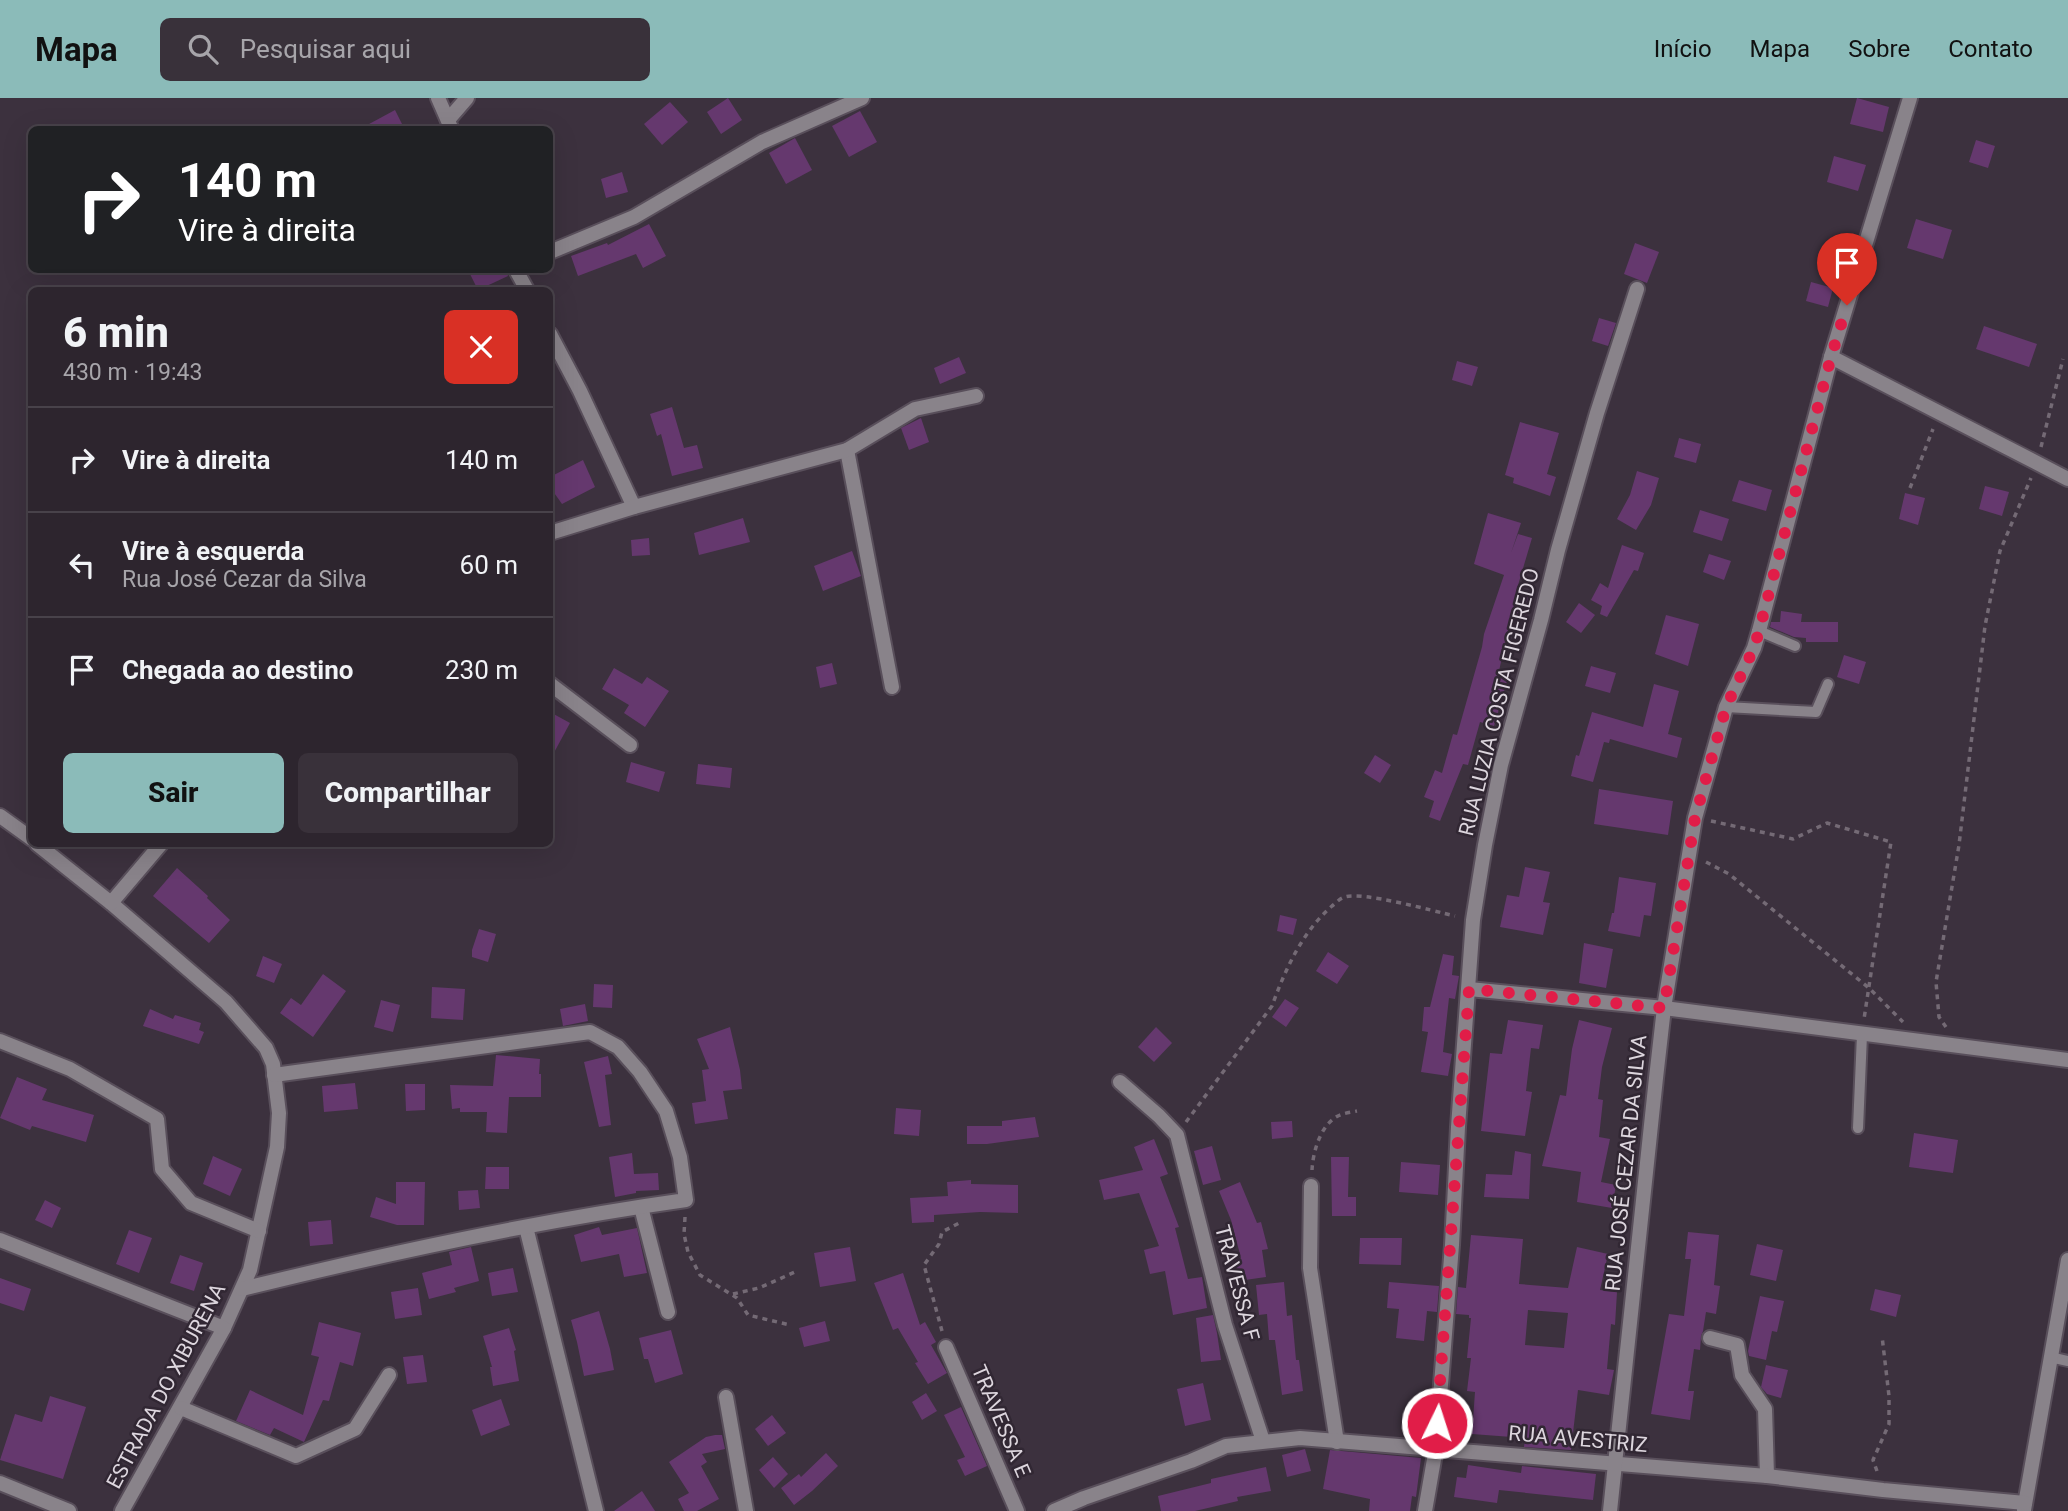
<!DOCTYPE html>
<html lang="pt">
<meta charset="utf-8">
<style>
body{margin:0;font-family:Roboto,sans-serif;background:#39313a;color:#f1f3f6;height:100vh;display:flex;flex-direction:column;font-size:26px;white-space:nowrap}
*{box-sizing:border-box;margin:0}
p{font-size:23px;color:#a7a5aa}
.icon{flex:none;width:38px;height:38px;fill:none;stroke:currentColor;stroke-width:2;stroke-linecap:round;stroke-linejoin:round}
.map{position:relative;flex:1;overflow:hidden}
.details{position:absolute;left:28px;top:189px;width:525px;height:560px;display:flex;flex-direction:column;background:#2d252e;border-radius:10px;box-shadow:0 7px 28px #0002,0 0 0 2px #48424a}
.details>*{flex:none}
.top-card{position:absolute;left:28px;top:28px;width:525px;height:147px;border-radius:10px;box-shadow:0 7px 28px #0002,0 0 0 2px #48424a;background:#202124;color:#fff;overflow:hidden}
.pin{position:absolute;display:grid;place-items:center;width:60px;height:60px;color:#fff;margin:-72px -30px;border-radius:50% 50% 50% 0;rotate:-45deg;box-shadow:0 0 7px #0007}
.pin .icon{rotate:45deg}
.me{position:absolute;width:77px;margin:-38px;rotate:4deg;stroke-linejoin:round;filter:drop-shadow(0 0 5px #0008)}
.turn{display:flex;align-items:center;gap:24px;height:147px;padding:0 35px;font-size:32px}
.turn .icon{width:91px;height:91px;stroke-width:2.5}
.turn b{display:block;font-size:49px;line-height:60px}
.round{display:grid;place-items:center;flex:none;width:74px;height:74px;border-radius:10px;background:#39313a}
.overview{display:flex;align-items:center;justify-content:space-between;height:119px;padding:0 35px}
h1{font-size:42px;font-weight:800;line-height:52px}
.primary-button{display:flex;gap:14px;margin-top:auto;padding:14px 35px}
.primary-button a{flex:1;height:80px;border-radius:10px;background:#8bbbb9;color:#111;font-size:28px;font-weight:800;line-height:80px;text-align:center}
.primary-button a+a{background:#39313a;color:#f1f3f6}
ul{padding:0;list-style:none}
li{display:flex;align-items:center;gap:21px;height:105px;padding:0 35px;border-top:2px solid #48424a}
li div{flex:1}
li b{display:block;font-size:26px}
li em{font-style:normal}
header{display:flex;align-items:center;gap:42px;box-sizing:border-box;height:98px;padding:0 35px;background:#8bbbb9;color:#111}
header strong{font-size:33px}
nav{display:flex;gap:38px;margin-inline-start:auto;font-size:24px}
.search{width:490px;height:63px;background:#39313a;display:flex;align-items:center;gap:18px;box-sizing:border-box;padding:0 24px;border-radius:10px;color:#a7a5aa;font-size:26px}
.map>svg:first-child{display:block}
</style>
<header>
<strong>Mapa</strong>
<div class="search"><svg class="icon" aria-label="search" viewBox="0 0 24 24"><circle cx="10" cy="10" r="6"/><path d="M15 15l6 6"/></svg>Pesquisar aqui</div>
<nav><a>Início</a><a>Mapa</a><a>Sobre</a><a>Contato</a></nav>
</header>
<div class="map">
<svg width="2068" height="1413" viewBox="0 0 2068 1413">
<rect width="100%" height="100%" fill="#3c313e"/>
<g fill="#65386e" fill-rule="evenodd">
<path d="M728,0L742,22L721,36L707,14Z"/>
<path d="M1857,0L1889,9L1883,34L1850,26Z"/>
<path d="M670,4L688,24L662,47L644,26Z"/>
<path d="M395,12L405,32H358Z"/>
<path d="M860,13L877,44L849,59L832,28Z"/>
<path d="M795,40L812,72L786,86L769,55Z"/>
<path d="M1976,42L1995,48L1988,70L1969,64Z"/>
<path d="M1834,58L1866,67L1858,93L1827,84Z"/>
<path d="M622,74L628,94L606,100L601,81Z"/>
<path d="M1916,121L1952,132L1943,161L1907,150Z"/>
<path d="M649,126L666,158L643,170L636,156L578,178L571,158L607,145L608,147Z"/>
<path d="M1635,145L1659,154L1647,185L1624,176Z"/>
<path d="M468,172H506L508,178L478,192Z"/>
<path d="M1811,184L1833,190L1828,209L1806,203Z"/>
<path d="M1599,220L1616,225L1608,248L1592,243Z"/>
<path d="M1984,228L2037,246L2029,269L1976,251Z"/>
<path d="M959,259L966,275L940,286L934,270Z"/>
<path d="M1457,263L1478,269L1472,288L1452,282Z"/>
<path d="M672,309L684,350L697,347L703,370L672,378L661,336L657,338L650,316Z"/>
<path d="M921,320L929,344L909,352L901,330Z"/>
<path d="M1520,324L1559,335L1547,376L1556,379L1550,398L1513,385L1514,380L1505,377Z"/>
<path d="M1679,340L1701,346L1696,365L1674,359Z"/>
<path d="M583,362L595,389L562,406L550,389V379Z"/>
<path d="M1637,373L1659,380L1651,407L1636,432L1617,421L1630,397Z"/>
<path d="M1739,382L1772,392L1766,413L1732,403Z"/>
<path d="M1985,388L2009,394L2002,418L1979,411Z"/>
<path d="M1905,395L1925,400L1918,427L1899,421Z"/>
<path d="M1700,412L1729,421L1722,443L1693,434Z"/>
<path d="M1488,415L1521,425L1511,455L1518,436L1532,440L1516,494L1532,499L1524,524L1511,519L1499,573L1509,576L1494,628L1480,624L1468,667L1463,666L1440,723L1429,719L1434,703L1424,699L1435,672L1442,675L1453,636L1457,637L1482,549L1484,536L1504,477L1474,466Z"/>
<path d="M743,420L750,444L699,457L694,435Z"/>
<path d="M649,440L650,457L632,458L631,442Z"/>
<path d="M1622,447L1644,455L1638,473L1634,472L1607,519L1600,516L1602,508L1591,502L1600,485L1608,490Z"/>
<path d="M852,453L861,478L823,493L814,468Z"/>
<path d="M1709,456L1731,463L1724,482L1703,474Z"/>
<path d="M1579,505L1595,517L1581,535L1566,524Z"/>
<path d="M1781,513L1802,516L1801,524H1838V544H1806V540L1794,539L1770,529L1771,524H1780Z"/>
<path d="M1666,517L1699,526L1688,568L1655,556Z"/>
<path d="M1844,557L1866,564L1859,586L1837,579Z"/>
<path d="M832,565L837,586L820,590L816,569Z"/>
<path d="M1591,568L1616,575L1610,595L1585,588Z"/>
<path d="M614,570L642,586L647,579L669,593L645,629L624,615L629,607L602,591Z"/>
<path d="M1654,586L1679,593L1668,636L1682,640L1677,660L1610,641L1609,645L1604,644L1593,684L1571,678L1576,657L1579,658L1592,614L1643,629Z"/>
<path d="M550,614L570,625L550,662Z"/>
<path d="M1375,657L1391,667L1380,685L1364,675Z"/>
<path d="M631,664L665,674L659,694L626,684Z"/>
<path d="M698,666L732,670L730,690L696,686Z"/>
<path d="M1599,691L1673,703L1668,737L1594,726Z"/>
<path d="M1525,769L1550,774L1543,804L1550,805L1543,837L1500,829L1507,797L1519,799Z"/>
<path d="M177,770L208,798L207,800L230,822L209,845L153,798Z"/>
<path d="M1619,779L1656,785L1651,818L1644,817L1640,839L1608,833L1612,815H1614Z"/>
<path d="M1280,817L1297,821L1293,837L1277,833Z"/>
<path d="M479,831L496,836L488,864L472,859V852Z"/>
<path d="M1584,845L1613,851L1606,890L1579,885Z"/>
<path d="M1328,854L1349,868L1337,886L1316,873Z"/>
<path d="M1443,856L1454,858L1452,877L1459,878L1455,901L1449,900L1443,954L1452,956L1448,978L1421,974L1428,934L1422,933L1424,909H1430Z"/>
<path d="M263,858L282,866L274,885L256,878Z"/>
<path d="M323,876L346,893L313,939L280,915L291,900L301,907Z"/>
<path d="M594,886L613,887L612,910L593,909Z"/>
<path d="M432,889L465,891L463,922L431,920Z"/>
<path d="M1285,901L1299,910L1286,929L1272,919Z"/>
<path d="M381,902L400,907L393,934L374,929Z"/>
<path d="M585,906L588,923L563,928L560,911Z"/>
<path d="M150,911L173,921L175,917L201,925L199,932L204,934L199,946L143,928Z"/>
<path d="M1508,922L1543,927L1539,951L1531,950L1526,993L1532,994L1525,1038L1481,1033L1490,955L1502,956Z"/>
<path d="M1579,922L1612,930L1602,969L1598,1001L1603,1002L1599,1039L1610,1041L1601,1084L1616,1087L1612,1110L1577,1104L1581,1074L1542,1068L1560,997L1566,998L1572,951Z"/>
<path d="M730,929L740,972L742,991L723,993L728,1021L695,1026L692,1005L706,1003L702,972L709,971L697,941Z"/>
<path d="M1156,929L1172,945L1154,964L1138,949Z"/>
<path d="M496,957L540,961L539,976H541V999H509L507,1035L486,1034L487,1014H460V1010L452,1011L450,987L493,988Z"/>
<path d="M608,958L612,976L605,977L611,1027L599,1029L584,964Z"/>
<path d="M17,979L47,991L42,1002L94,1017L86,1044L32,1028L30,1032L0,1020Z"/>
<path d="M355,985L358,1011L324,1014L322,988Z"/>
<path d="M405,986H425V1012L406,1013Z"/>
<path d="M896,1010L921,1012L919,1038L894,1036Z"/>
<path d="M1035,1019L1039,1039L987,1046H967V1028H1002V1023Z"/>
<path d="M1292,1023L1293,1039L1272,1041L1271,1024Z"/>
<path d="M1914,1035L1958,1042L1953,1075L1909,1069Z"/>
<path d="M1154,1041L1168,1076L1160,1079L1179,1129L1175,1130L1188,1181L1202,1179L1207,1210L1173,1217L1165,1173L1150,1176L1144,1152L1159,1148L1139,1095L1104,1102L1099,1082L1143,1072L1134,1049Z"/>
<path d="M1212,1048L1221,1082L1203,1087L1194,1053Z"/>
<path d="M1515,1053L1531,1056L1529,1101L1484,1099L1486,1076L1512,1077Z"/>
<path d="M632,1055L634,1076L658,1075L659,1092L636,1093V1095L615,1099L609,1059Z"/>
<path d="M213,1058L242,1071L230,1098L203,1086Z"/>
<path d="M1331,1059H1349L1348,1099H1356V1118H1332Z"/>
<path d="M1401,1064L1440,1067L1438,1097L1399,1094Z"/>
<path d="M486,1069H509V1091H485Z"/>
<path d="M971,1082V1086L1018,1087V1115L980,1114L934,1117V1124L912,1125L910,1100L948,1098L947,1084Z"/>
<path d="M396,1084H425L424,1127H397L370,1119L376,1099L396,1106Z"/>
<path d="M1240,1084L1257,1125L1261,1124L1268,1151L1262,1152L1266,1179L1238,1183L1235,1162L1241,1160L1231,1122L1219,1093Z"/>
<path d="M478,1092L480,1110L459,1112L458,1093Z"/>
<path d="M45,1102L61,1110L52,1130L35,1122Z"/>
<path d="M331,1122L333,1146L310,1148L308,1124Z"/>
<path d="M599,1129L602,1137L637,1130L647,1175L624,1179L619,1156L581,1164L574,1137Z"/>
<path d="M129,1132L152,1140L139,1175L116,1166Z"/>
<path d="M1688,1134L1719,1137L1714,1187L1720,1188L1716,1216L1706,1214L1703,1233L1701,1238L1700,1252L1694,1251L1688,1293H1694L1690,1322L1651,1316L1669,1216L1684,1218L1691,1161H1685Z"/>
<path d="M1471,1137L1523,1141L1519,1186L1568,1190L1577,1149L1608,1156L1600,1192L1617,1194L1615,1227L1611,1226L1607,1271L1614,1272L1609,1297L1578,1292L1571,1352L1524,1349L1525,1340L1472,1336L1475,1294L1467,1293L1471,1260H1467L1471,1220H1469V1217L1456,1216L1458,1189L1466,1190ZM1528,1212L1568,1215L1564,1250L1525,1247Z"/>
<path d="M1360,1140H1402L1401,1167L1359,1166Z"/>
<path d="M1757,1146L1783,1152L1776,1183L1750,1177Z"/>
<path d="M471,1149L479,1183L454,1190L456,1194L429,1201L422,1175L452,1167L449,1154Z"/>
<path d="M850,1149L856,1183L820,1189L814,1155Z"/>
<path d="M180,1157L203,1165L194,1193L170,1185Z"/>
<path d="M513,1170L518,1194L492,1198L488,1175Z"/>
<path d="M903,1175L920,1227L925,1224L936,1244L931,1247L947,1275L928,1286L915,1265L918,1264L898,1230L893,1232L874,1185Z"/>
<path d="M0,1180L31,1191L24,1213L0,1205Z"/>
<path d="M1284,1184L1287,1218L1292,1217L1296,1262H1299L1303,1293L1282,1297L1275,1242H1269L1267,1216L1259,1217L1256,1187Z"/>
<path d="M1389,1184L1439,1188L1437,1214L1427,1213L1424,1243L1396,1240L1399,1211L1387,1210Z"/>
<path d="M418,1190L422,1217L395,1221L391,1194Z"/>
<path d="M1875,1191L1901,1197L1896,1219L1870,1212Z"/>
<path d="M1760,1198L1784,1203L1777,1234L1772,1233L1766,1262L1749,1258L1748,1253Z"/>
<path d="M599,1213L610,1251L614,1272L584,1278L577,1244L571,1222Z"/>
<path d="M1213,1217L1217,1235L1221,1262L1201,1264L1196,1220Z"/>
<path d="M825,1223L830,1243L804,1249L799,1230Z"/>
<path d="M319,1224L361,1235L353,1268L340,1264L329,1303L323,1302L304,1344L274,1330L270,1337L236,1323L250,1292L303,1317L319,1259L311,1257Z"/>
<path d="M509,1230L516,1252L514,1253L519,1283L493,1288L490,1269H492L483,1238Z"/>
<path d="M671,1232L683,1276L655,1285L648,1261H644L639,1240Z"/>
<path d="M423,1257L427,1284L407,1286L403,1259Z"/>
<path d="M1766,1267L1788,1272L1781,1300L1767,1296L1761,1289Z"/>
<path d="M1203,1285L1211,1322L1185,1328L1177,1291Z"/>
<path d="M926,1295L937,1313L922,1322L912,1304Z"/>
<path d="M50,1298L86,1309L63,1381L0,1362L15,1316L42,1324Z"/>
<path d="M501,1301L510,1327L481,1338L472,1312Z"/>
<path d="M961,1309L987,1368L965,1378L957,1362L965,1359L944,1317Z"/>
<path d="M772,1317L786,1335L768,1348L755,1331Z"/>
<path d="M715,1337H722L725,1351L702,1356L707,1364L701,1368L719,1401L697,1413H684L678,1401L689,1395L669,1364L706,1339Z"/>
<path d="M1305,1351L1311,1373L1287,1379L1282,1357Z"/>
<path d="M1330,1352L1421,1360L1416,1399L1412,1398L1410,1413H1369L1370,1401L1323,1391Z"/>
<path d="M826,1355L838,1368L812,1393L794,1407L781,1390L799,1376L801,1379Z"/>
<path d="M773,1359L788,1376L774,1390L759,1372Z"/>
<path d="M1468,1367L1521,1375L1522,1368L1596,1376L1593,1402L1499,1392L1497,1405L1454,1399L1457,1379L1466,1380Z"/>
<path d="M1266,1369L1271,1393L1237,1399L1238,1403L1195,1413H1161L1158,1398L1211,1385V1381Z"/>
<path d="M642,1393L655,1413H614Z"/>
</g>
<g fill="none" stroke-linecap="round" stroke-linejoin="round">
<defs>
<g id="service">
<path d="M1759,533L1795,548"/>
<path d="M1726,609L1816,614L1828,586"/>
<path d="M1858,1030L1862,937"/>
<path d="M2050,1259L2068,1263"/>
</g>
<g id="minor">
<path d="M438,0L452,32"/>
<path d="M448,22L467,0"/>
<path d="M550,154L634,119L762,44L862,0"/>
<path d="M516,172L527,192"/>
<path d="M550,236L580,293L634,409"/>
<path d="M1831,259L2068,381"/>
<path d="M847,352L892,589"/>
<path d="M550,435L634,409L847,352L915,311L976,298"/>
<path d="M550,586L630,647"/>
<path d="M0,718L32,741"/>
<path d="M37,746L111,805L226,904L266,950L273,966L279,1015L277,1049L250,1172L224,1230L122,1413"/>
<path d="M111,805L161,746"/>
<path d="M1469,891L1664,910L2068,962"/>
<path d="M0,943L70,971L157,1021L162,1071L191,1105L259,1133"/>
<path d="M1120,984L1159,1018L1177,1037L1225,1227L1263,1343"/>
<path d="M1311,1088L1310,1170L1337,1344"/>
<path d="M641,1109L668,1214"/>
<path d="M526,1129L596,1413"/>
<path d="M0,1142L224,1230"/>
<path d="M242,1191C388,1155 536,1123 686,1102L680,1059L666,1013L640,974L618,949L590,934L274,977"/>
<path d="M1710,1240L1737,1247L1742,1277L1765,1311L1767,1378"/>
<path d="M946,1249L1017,1413"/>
<path d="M726,1299L746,1413"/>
<path d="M181,1310L296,1358L355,1331L389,1277"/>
<path d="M0,1385L69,1413"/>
<path d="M2024,1412L2068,1162"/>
<path d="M1054,1413L1084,1400L1191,1363L1226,1348L1300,1340L1767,1378L1883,1392L2025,1405"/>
<path d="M1425,1413L1436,1350L1452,1147L1458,1029L1473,822L1485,747L1501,667L1541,522L1558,452L1597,315L1637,191"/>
<path d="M1610,1413L1656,980L1664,910L1695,720L1726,609L1754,550L1759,533L1831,259L1910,0"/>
</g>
</defs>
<use href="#service" stroke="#594f5b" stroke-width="14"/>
<use href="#minor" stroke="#594f5b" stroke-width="18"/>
<g stroke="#746a75" stroke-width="3.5" stroke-dasharray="5 5" stroke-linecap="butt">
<path d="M2041,349L2063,261"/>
<path d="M1910,390L1933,331"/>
<path d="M1711,723L1793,741L1827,725L1891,744L1864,921"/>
<path d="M1706,764L1729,776L1869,890L1903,924"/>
<path d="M1946,929L1939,919L1936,884L1959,747L1985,528L2000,453L2031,380"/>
<path d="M1186,1024L1272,908C1285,872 1302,834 1332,808C1336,805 1340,800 1345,799C1362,793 1433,813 1455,818"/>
<path d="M1312,1072C1313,1053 1321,1025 1340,1017C1345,1015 1352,1014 1357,1013"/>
<path d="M685,1119L684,1136L688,1154L700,1177L737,1200L748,1217L790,1227"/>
<path d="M733,1196L759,1190L795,1174"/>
<path d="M942,1233L924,1167L939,1146L942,1134L961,1124"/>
<path d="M1877,1373L1873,1362L1889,1326V1298L1882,1238"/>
</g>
<use href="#service" stroke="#89838a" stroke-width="10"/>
<use href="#minor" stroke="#89838a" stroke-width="14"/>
</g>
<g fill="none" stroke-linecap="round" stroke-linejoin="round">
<path stroke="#e11d48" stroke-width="12" stroke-dasharray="0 21.6" d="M1437,1325L1469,891L1664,910L1695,720L1726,609L1754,550L1759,533L1831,259L1847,207"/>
</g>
<g text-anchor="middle" stroke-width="5" stroke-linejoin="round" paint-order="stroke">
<g font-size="21" fill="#ddd6de" stroke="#312733">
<text transform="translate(1499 604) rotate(-76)" y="7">RUA LUZIA COSTA FIGEREDO</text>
<text transform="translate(1626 1065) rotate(-84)" y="7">RUA JOSÉ CEZAR DA SILVA</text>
<text transform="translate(1237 1185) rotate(75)" y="7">TRAVESSA F</text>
<text transform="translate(166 1288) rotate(-62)" y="7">ESTRADA DO XIBURENA</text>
<text transform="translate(1001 1323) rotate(67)" y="7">TRAVESSA E</text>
<text transform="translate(1578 1341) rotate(5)" y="7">RUA AVESTRIZ</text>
</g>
</g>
</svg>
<div class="pin" style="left:1847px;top:207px;background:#d93025"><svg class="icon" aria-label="arrive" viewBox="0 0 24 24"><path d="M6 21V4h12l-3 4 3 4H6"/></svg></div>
<svg class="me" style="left:1437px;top:1325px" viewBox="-20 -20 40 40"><circle r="17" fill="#e11d48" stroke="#fff" stroke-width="3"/><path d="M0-11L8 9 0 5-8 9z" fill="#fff"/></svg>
<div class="top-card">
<div class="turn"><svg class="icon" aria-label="right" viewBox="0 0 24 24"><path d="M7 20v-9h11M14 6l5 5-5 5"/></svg><div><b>140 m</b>Vire à direita</div></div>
</div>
<section class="details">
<div class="overview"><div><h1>6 min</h1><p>430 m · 19:43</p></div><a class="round" style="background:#d93025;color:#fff"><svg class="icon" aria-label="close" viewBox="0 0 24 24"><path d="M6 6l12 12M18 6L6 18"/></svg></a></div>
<ul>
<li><svg class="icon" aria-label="right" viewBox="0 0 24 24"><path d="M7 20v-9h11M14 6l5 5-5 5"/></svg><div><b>Vire à direita</b></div><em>140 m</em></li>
<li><svg class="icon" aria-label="left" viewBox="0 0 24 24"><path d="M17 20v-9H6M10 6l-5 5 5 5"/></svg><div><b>Vire à esquerda</b><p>Rua José Cezar da Silva</p></div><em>60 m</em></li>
<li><svg class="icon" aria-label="arrive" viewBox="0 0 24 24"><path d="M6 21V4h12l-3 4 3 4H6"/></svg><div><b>Chegada ao destino</b></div><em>230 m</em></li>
</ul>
<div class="primary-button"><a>Sair</a><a>Compartilhar</a></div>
</section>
</div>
